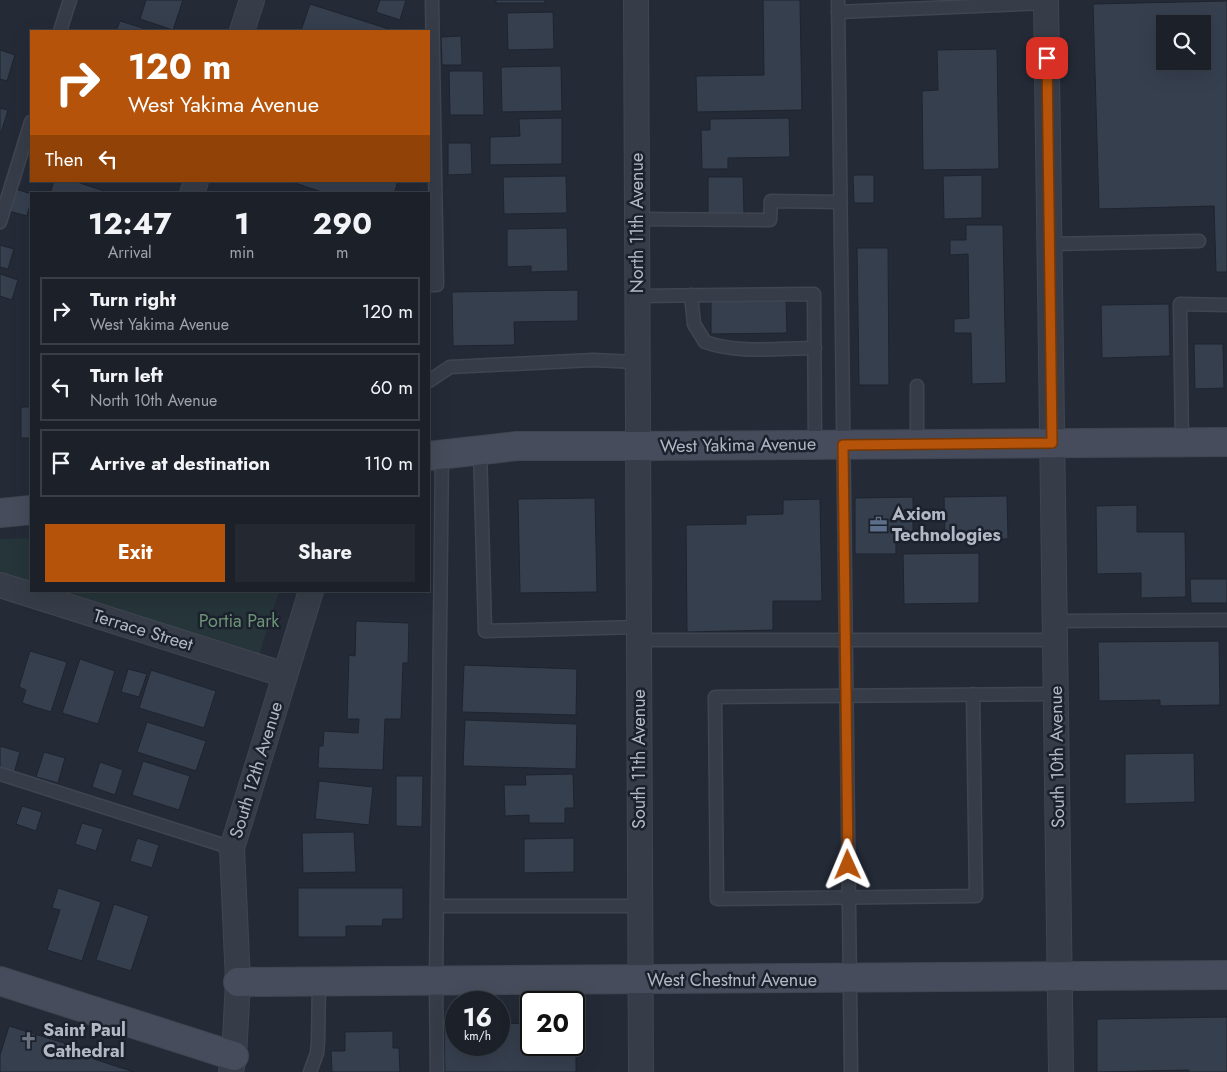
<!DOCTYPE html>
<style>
body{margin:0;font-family:Jost,sans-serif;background:#242831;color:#f1f3f6;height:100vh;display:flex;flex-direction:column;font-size:19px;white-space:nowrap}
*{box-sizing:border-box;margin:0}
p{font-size:16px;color:#a0a3a8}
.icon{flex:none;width:28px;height:28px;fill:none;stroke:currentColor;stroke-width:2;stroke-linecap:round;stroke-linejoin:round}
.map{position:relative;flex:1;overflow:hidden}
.side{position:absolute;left:30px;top:192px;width:400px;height:400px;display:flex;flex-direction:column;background:#1b2029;border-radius:0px;box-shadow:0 5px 20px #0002,0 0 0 1px #393e46}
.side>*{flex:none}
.hud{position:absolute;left:30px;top:30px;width:400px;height:152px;border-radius:0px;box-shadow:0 5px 20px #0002,0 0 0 1px #393e46;background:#b45309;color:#fff;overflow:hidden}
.fabs{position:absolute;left:1156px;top:15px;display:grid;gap:10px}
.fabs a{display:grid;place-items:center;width:55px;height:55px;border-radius:0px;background:#1b2029;box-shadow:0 5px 20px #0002,0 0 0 1px #393e46;font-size:25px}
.speed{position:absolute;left:445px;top:991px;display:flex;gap:10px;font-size:25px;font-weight:700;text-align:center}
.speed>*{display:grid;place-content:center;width:65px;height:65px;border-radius:50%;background:#1b2029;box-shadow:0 5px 20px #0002,0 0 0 1px #393e46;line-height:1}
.speed small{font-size:12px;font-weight:400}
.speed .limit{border:2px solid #111;border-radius:8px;background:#fff;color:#111}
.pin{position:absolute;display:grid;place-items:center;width:42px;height:42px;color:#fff;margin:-21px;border-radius:10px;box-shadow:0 2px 8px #0006}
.me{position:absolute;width:55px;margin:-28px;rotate:359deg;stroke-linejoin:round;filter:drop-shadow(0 0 4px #0008)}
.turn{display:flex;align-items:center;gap:18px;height:105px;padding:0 15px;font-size:22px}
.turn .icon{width:65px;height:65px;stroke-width:2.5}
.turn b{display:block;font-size:35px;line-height:42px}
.then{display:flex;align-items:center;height:48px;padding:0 15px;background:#0003;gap:10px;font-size:19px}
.eta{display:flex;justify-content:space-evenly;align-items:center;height:85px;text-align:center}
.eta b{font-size:30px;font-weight:700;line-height:35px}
.primary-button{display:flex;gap:10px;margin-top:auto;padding:10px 15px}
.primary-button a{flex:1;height:58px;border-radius:0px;background:#b45309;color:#fff;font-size:20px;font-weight:700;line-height:58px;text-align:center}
.primary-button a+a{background:#242831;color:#f1f3f6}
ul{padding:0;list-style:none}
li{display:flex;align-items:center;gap:15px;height:68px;margin:0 10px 8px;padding:0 5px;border:2px solid #393e46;border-radius:0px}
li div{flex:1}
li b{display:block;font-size:19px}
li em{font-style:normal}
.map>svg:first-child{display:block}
</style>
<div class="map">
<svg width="1227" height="1072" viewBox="0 0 1227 1072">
<rect width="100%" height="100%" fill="#242b37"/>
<g fill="#263539">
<path d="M31,538V586L0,576V539Z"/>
<path d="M48,591H279L258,658Z"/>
</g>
<g fill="#363f4e" stroke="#1e242f" fill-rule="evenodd">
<path d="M146,0H183L173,30L140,19Z"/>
<path d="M380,0H406L400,20L376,12Z"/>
<rect x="496" y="0" width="49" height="3"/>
<path d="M763,0H800L802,110L697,112L696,76L764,75Z"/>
<path d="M1227,1V272H1216L1214,206L1099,209L1093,4ZM1165,24H1202V61H1165Z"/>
<path d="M310,4L395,31H301Z"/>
<path d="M553,12L554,49L508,50L507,13Z"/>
<path d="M120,21L152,31H116Z"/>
<path d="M461,36L462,65H442L441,37Z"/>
<path d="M997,49L999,169L923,170L922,91L938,90L937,50Z"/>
<path d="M0,50L15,55L7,81L0,79Z"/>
<path d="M561,66L562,111L502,112L501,67Z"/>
<path d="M449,71H483L484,115H450Z"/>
<path d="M0,108L8,110L1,133L0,132Z"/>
<path d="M562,118V164L490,165V137L520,136L519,119Z"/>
<path d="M789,118L790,157L728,158V169H702L701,130H710V119Z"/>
<path d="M448,143H471L472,174L448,175Z"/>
<path d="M853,175H874V203H854Z"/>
<path d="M982,175V218L944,219L943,176Z"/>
<path d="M566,176L567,213L504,214L503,177Z"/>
<path d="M708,177H743L744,214L708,215Z"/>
<path d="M54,181H74L113,194H50Z"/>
<path d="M289,181H398L394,194H328Z"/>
<path d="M16,189L31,194V201L27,216L9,211Z"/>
<path d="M966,225H1003L1006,383L972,384L971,333H954V319L969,318L968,254L950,255V240H966Z"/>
<path d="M567,228L568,271L531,272V266L507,267V229Z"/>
<path d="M0,245L14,249L8,269L0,267Z"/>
<path d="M857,248H888L889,385H859Z"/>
<path d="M0,274L18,280L12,300L0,296Z"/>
<path d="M578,290V321L514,322L515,345L453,346L452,292Z"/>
<path d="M786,299L787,333L711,334V300Z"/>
<path d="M1169,304L1170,356L1102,358L1101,305Z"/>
<path d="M1194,344H1223L1224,388L1195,389Z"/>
<rect x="21" y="407" width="10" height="31"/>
<path d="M1007,496L1008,539L945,540L944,497Z"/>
<path d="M913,497V538H896V554H855V498Z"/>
<path d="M595,498L597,592L520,593L518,499Z"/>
<path d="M820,499L822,601H773V630L687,632L686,525L746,524V515L783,514V500Z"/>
<path d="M1137,505V532H1185L1186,597L1141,598V573L1097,574L1096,506Z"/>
<path d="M979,553V603L904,604L903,554Z"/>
<path d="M1190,579H1227V603H1191Z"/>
<path d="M356,621L409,623L408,663H403L401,719H385L383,770L318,768L319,746H323L324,731L358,733L359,719H347L349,655L355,656Z"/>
<path d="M1219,641L1220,705L1160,706V700L1099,701L1098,642Z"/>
<path d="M30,651L67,662L51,712L22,703L26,690L19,687Z"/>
<path d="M80,659L115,671L98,724L62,713Z"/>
<path d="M464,665L577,669L576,715L462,712Z"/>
<path d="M128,669L147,674L139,697L121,692Z"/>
<path d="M151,670L216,691L204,728L139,708Z"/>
<path d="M465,720L577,724L576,769L463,766Z"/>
<path d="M147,722L206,741L196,771L137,752Z"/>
<path d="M0,746L20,752L14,773L0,768Z"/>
<path d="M44,752L65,758L58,783L36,777Z"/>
<path d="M1194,753L1195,802L1125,804V754Z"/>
<path d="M143,761L190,776L179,810L132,795Z"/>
<path d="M100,762L123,770L115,795L92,787Z"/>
<path d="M573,774L574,808H565V823H529V815L505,816L504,785H526L525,775Z"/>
<path d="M396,776H423L422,827L396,826Z"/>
<path d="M319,781L373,787L369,825L315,819Z"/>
<path d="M22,806L42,812L36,831L16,824Z"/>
<path d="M82,823L103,829L96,851L75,844Z"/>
<path d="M354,832L356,872L303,873L302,833Z"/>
<path d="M137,838L159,845L152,868L130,861Z"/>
<path d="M574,838V872L524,873V839Z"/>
<path d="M58,888L101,902L82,961L47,950L60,910L52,908Z"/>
<path d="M298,888H403V919H383L382,926H346V937H298Z"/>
<path d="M114,904L149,916L131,971L96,960Z"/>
<path d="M1227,1017V1072H1189V1070L1097,1072V1019Z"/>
<path d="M531,1023V1045H534V1053L576,1052V1072H445L444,1025L456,1024V1045H499V1024Z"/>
<path d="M9,1026L96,1053L94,1059L134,1072H0V1055Z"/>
<path d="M393,1031V1048H399L400,1072H332L331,1051H345V1032Z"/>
</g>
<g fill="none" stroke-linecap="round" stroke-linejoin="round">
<defs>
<g id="lane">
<path d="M838,0L851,1072"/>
<path d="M838,12L1046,3"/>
<path d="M60,31L70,0"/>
<path d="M637,219L770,220L771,201L840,202"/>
<path d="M0,222L31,122"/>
<path d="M1049,244L1199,241"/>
<path d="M429,285H437L432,0"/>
<path d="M691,295L694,324L705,342C739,354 779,348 815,348"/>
<path d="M637,296L814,294L815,445"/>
<path d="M429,381L450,367L593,360L637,362"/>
<path d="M917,386V444"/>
<path d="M1182,442L1180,304L1227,305"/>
<path d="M480,449L485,631L638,627"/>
<path d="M1055,621L1227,620"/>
<path d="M638,640H1055"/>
<path d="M973,694L976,896L717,899L715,697L1056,694"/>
<path d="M0,774L232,848"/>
<path d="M437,906H640"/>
<path d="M310,1072L317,1053L318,1042L319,982"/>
<path d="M437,1072L436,981L442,453"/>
</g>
<g id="street">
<path d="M636,0L641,1072"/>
<path d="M1046,0L1061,1072"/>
<path d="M242,31L252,0"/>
<path d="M192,194L196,181"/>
<path d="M0,585L285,675"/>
<path d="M231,1072L234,1056L238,982L232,848L311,591"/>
</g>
<g id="secondary">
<path d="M429,456L517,446H637L1227,442"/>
<path d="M0,513L31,510"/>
<path d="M0,981L234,1056"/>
<path d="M238,982L1227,975"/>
</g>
</defs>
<use href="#lane" stroke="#404651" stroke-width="15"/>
<use href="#street" stroke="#404651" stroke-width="26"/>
<use href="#secondary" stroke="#404651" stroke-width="30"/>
<use href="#lane" stroke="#373d48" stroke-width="12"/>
<use href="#street" stroke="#373d48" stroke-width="24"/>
<use href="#secondary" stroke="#464c5b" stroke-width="28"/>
</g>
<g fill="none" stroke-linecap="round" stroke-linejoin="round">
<defs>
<path id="route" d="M848,865L843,445L1052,443L1047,58"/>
</defs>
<use href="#route" stroke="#753606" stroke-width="12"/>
<use href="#route" stroke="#b45309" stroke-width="9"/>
</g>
<defs>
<symbol id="office-bare" viewBox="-9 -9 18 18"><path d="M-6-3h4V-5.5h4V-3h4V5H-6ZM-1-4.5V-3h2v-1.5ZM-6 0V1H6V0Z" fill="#5c6f8a" stroke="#1c222d" stroke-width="2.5" paint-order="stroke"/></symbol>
<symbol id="church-bare" viewBox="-9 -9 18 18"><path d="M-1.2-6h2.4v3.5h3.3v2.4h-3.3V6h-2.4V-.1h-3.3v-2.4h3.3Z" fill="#6b7280" stroke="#1c222d" stroke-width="2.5" paint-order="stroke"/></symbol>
</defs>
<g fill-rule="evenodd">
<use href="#office-bare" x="866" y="512" width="25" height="25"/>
<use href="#church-bare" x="16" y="1028" width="25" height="25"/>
</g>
<g text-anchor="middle" stroke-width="5" stroke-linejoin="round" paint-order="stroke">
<g font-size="18" fill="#b2b8c4" stroke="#1c222d">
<text transform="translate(637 223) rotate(-90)" y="6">North 11th Avenue</text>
<text transform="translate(738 445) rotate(-1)" y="6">West Yakima Avenue</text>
<text transform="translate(143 630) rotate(17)" y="6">Terrace Street</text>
<text transform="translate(1057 757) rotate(-91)" y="6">South 10th Avenue</text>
<text transform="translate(639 759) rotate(-90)" y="6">South 11th Avenue</text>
<text transform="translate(256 770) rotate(-73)" y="6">South 12th Avenue</text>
<text x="732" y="986">West Chestnut Avenue</text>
</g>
<g font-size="18" font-weight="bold" fill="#b2b8c4" stroke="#1c222d" text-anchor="start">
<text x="892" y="520">Axiom<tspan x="892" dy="21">Technologies</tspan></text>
<text x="43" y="1036">Saint Paul<tspan x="43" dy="21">Cathedral</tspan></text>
</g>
<g font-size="18" fill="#6c9377" stroke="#1c222d">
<text x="239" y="627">Portia Park</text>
</g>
</g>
</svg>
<div class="fabs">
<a><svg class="icon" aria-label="search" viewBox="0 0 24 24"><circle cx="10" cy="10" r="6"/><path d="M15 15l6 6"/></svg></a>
</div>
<div class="speed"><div>16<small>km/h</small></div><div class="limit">20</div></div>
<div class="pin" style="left:1047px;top:58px;background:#d93025"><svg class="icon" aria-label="arrive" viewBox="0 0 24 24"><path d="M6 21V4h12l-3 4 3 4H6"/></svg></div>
<svg class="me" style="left:848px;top:865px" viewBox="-20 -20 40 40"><path d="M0-17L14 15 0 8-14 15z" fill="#b45309" stroke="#fff" stroke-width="4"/></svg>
<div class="hud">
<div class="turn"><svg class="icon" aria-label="right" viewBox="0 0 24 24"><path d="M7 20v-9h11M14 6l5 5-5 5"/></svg><div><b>120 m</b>West Yakima Avenue</div></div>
<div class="then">Then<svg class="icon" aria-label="left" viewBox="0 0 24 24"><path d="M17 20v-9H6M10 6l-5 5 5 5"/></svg></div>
</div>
<section class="side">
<div class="eta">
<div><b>12:47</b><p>Arrival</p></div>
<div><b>1</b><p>min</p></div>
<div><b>290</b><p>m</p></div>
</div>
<ul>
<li><svg class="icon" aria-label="right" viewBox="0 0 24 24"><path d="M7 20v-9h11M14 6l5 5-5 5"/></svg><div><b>Turn right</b><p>West Yakima Avenue</p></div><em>120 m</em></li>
<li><svg class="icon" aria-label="left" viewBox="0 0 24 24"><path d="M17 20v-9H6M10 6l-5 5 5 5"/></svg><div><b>Turn left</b><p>North 10th Avenue</p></div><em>60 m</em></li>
<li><svg class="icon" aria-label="arrive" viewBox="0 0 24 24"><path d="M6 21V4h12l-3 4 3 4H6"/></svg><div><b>Arrive at destination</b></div><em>110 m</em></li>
</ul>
<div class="primary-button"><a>Exit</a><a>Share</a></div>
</section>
</div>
